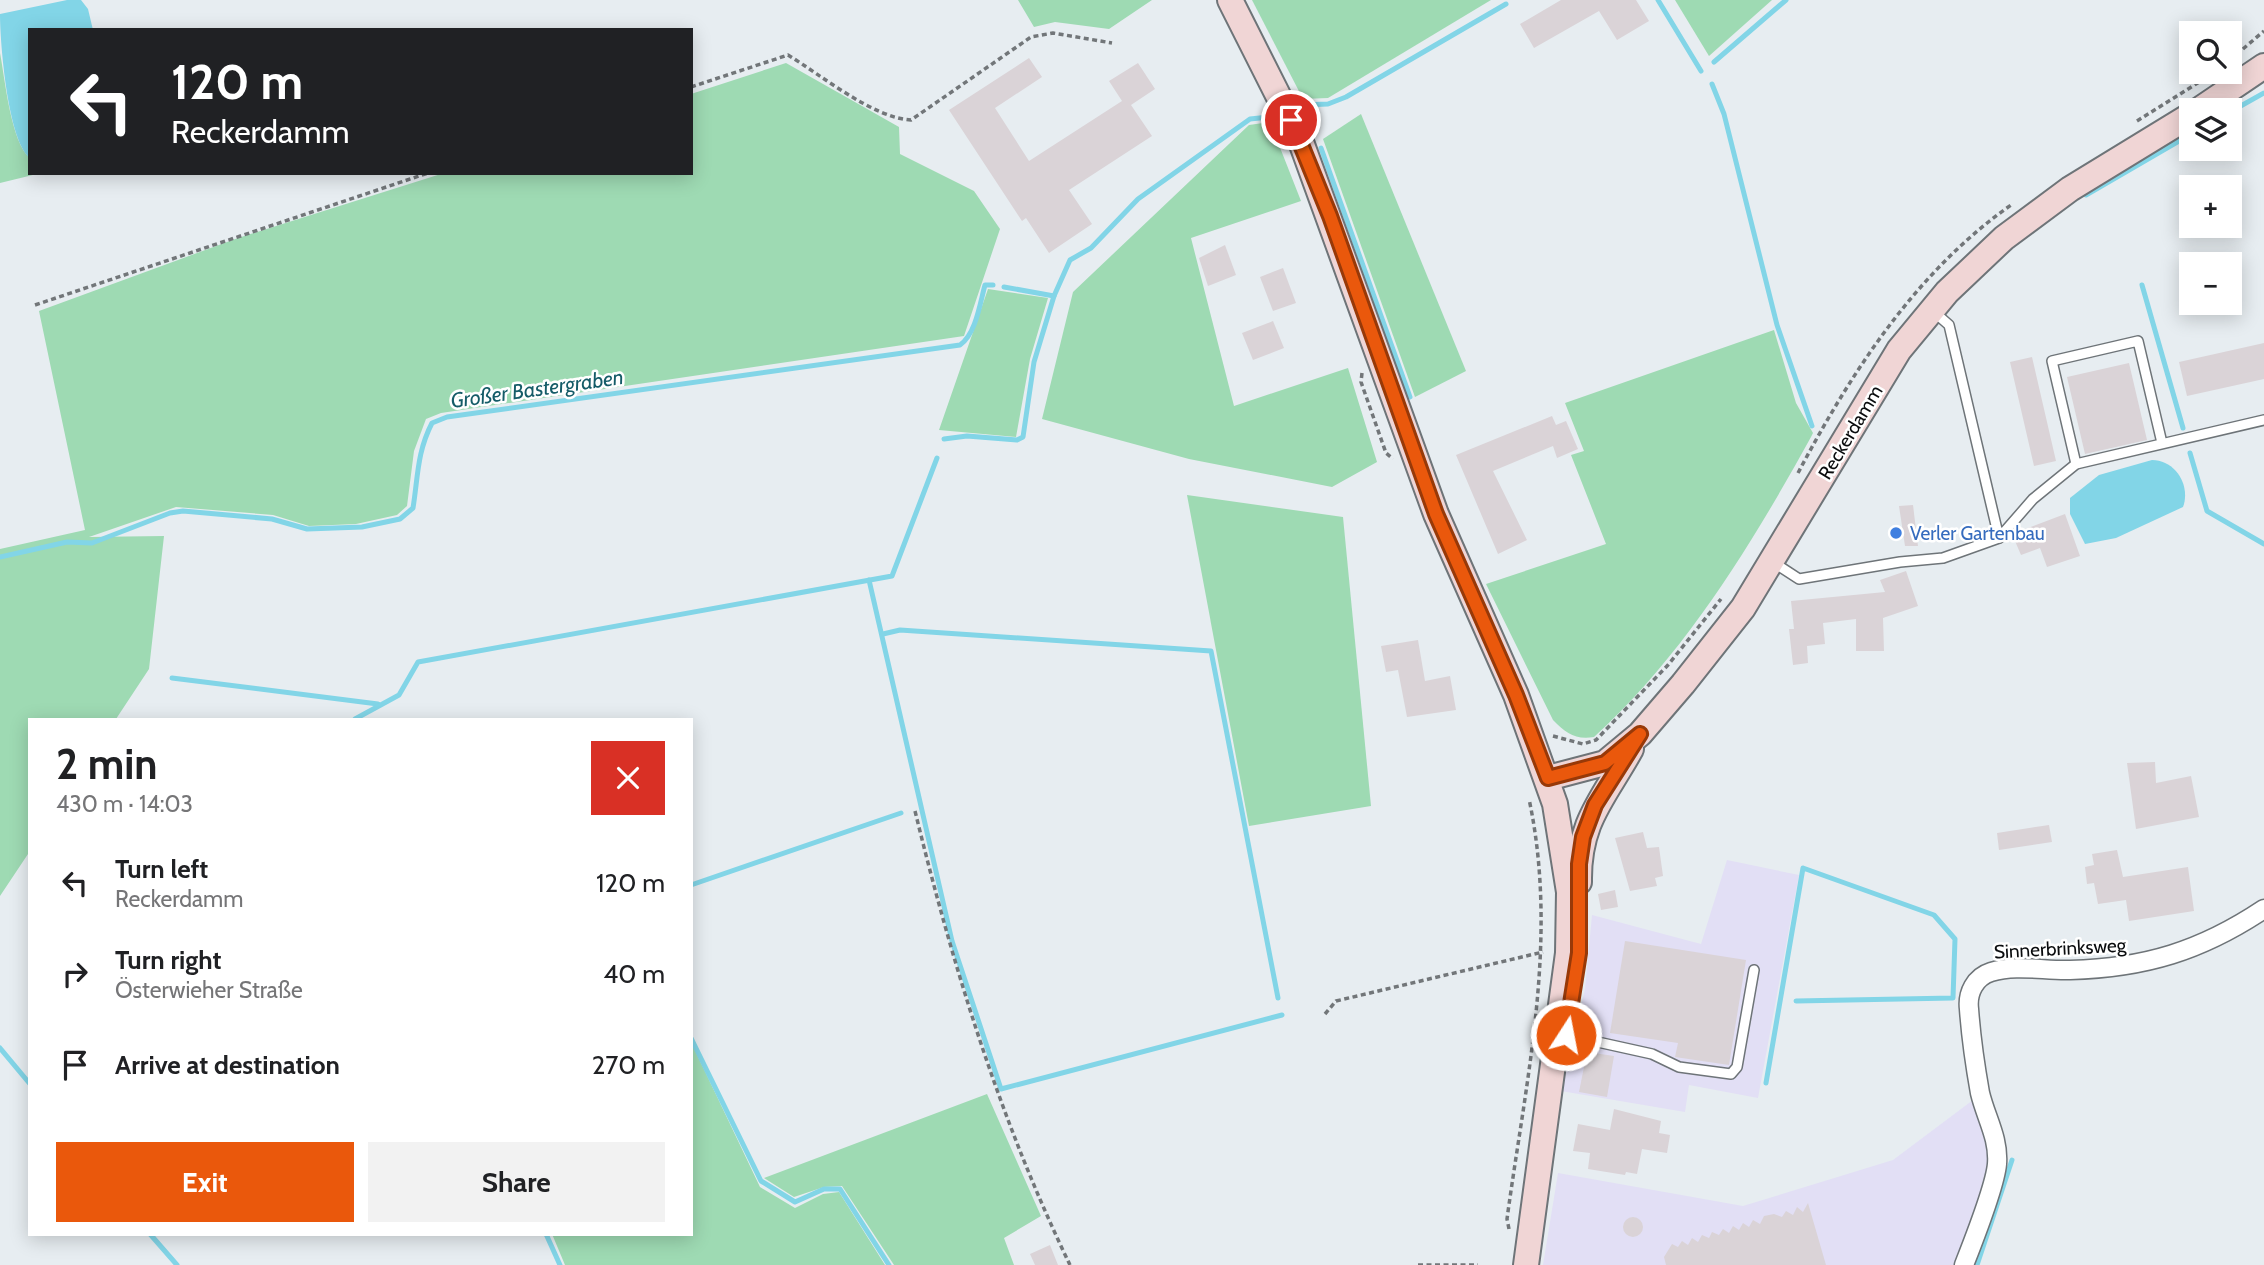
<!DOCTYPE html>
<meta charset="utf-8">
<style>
body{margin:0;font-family:Cabin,sans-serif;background:#f2f2f2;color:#202124;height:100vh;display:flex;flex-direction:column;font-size:26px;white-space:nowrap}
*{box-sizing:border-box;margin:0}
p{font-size:23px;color:#757577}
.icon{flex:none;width:38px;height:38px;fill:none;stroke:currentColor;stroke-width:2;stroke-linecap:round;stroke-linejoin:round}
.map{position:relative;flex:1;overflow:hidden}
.sheet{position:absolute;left:28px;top:718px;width:665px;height:518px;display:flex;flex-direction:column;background:#fff;border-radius:0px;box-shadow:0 4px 18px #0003}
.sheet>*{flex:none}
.banner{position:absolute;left:28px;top:28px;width:665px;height:147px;border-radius:0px;box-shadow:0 4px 18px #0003;background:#202124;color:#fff;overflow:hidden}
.buttons{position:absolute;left:2179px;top:21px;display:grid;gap:14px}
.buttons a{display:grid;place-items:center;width:63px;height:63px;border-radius:0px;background:#fff;box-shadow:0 4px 18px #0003;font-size:35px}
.pin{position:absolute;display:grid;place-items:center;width:60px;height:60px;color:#fff;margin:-30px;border:4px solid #fff;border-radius:50%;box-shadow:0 2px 7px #0007}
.me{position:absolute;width:77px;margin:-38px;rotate:11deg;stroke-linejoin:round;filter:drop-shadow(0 0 5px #0008)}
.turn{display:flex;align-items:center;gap:24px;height:147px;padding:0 28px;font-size:32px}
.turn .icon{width:91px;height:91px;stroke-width:2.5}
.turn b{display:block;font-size:49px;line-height:60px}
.round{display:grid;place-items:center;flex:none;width:74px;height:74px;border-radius:0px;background:#f2f2f2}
.headline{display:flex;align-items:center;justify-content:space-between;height:119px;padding:0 28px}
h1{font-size:42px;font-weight:700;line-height:52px}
.cta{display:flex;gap:14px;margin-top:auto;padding:14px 28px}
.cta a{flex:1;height:80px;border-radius:0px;background:#ea580c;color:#fff;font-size:28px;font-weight:700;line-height:80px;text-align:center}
.cta a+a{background:#f2f2f2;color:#202124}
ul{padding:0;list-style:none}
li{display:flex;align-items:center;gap:21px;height:91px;padding:0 28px}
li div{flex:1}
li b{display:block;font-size:26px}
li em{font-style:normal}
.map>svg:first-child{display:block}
</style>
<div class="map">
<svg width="2264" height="1265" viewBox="0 0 2264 1265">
<rect width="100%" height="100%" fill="#e7edf1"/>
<g fill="#e2dff5">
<path d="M1727,860L1799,875L1758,1098L1689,1085L1685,1112L1561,1091L1585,989L1592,915L1701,944Z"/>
<path d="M1977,1097L1989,1134L1990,1164L1956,1265H1543L1558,1173L1743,1206L1893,1160Z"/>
</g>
<g fill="#9edab3">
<path d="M1018,0H1152L1109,29L1055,22L1034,27Z"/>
<path d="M1252,0H1491L1328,98L1303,99Z"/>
<path d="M1675,0H1772L1709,56Z"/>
<path d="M0,53C5,79 11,143 30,158V173H41L0,183Z"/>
<path d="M786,63L899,127L900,154L974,191L1000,229L964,336L441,413L426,419L414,451L407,506L397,515L356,524L309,526L273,515L176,507L89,537L164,536L149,669L116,719H30V851L0,896V549L85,530L39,311L238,238L444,173H691V94Z"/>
<path d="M1361,114L1466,371L1415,397L1323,139Z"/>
<path d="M1270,122L1301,201L1191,238L1234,406L1348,368L1377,462L1332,487L1189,459L1042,419L1073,292L1249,125Z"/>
<path d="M988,289L1048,298L1030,359L1016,437L939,430Z"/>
<path d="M1774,330L1796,403L1813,433L1811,437C1752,544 1685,654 1594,737C1575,740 1566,733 1553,720L1486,584L1606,544L1571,455L1584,451L1565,403Z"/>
<path d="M1187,495L1343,517L1371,806L1249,826Z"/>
<path d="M691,1042L760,1187L795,1208L823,1194L839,1192L885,1265H565L552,1234H691Z"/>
<path d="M987,1094L1041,1216L1004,1238L1014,1265H894L842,1186L824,1187L794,1197L764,1178Z"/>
</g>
<g fill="#82d5e7">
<path d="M67,0H81L88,9L93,30H30V158C8,141 0,43 0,14Z"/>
<path d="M2152,460C2175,460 2191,485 2183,507L2116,538L2085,544L2070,514V498L2099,475Z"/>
</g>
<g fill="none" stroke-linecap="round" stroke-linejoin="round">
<g stroke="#82d5e7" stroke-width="5">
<path d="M1658,0L1701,71"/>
<path d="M1714,62L1786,0"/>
<path d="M1712,84L1724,114L1777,325L1812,426"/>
<path d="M1302,105L1328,104L1346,97L1506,4"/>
<path d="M2230,112L2264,93"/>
<path d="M1321,148L1410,397"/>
<path d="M2086,195L2191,134"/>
<path d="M2142,285L2183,428"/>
<path d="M1004,287L1054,296L1070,260L1091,248L1138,199L1250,119L1269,117"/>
<path d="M944,439L967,436L1017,440L1023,437L1034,362L1054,296"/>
<path d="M2190,453L2207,511L2264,544"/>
<path d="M0,557L67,542L92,543L170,513L183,511L272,519L307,529L362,527L400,519L413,508C418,477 417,452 432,423L447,417L960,345C976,334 980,303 985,285H993"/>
<path d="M869,580L952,941L1001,1089L1282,1015"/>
<path d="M883,634L900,630L1211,651L1278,998"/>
<path d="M172,678L378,704"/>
<path d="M355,719L399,695L418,662L892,576L937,458"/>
<path d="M691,885L901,813"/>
<path d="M691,1038L761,1181L795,1202L824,1189H840L889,1265"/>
<path d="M0,1048L30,1084"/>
<path d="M1766,1083L1803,868L1934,915L1955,939L1953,998L1796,1001"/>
<path d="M150,1234L177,1265"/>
<path d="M546,1234L560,1265"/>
<path d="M1977,1265L2012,1160"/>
</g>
</g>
<g fill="#dad3d7">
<path d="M1561,0H1636L1649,21L1617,40L1599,11L1534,48L1520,24Z"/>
<path d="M1029,58L1042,77L995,108L1029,161L1122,101L1109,81L1138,63L1155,89L1131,105L1152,136L1069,190L1092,224L1049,253L1026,218L1022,221L949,110Z"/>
<path d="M1225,245L1236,275L1208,286L1199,258Z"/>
<path d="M1283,268L1296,303L1273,311L1260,277Z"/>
<path d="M1273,321L1284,348L1253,360L1242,333Z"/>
<path d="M2264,343V379L2187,396L2179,362Z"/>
<path d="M2032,357L2056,461L2034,466L2010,362Z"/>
<path d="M2129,363L2147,440L2085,454L2067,377Z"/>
<path d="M1552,416L1556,425L1566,421L1578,449L1557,458L1553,446L1493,471L1527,540L1498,554L1456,455Z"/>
<path d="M1913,505L1918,546H1905L1899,506Z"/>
<path d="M2065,514L2080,556L2047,567L2040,548L2021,555L2012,534Z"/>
<path d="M1906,571L1918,606L1883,618L1884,651H1856V619L1823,623L1825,644L1807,646L1808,663L1793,665L1789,629H1794L1791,601L1885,592L1880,580Z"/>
<path d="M1418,640L1425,681L1450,676L1456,710L1407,717L1398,670L1386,672L1381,646Z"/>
<path d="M2155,762L2156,783L2191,776L2199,817L2136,829L2127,763Z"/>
<path d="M2049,825L2052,842L1999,850L1997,833Z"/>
<path d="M1643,832L1647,848L1659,847L1663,876L1655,878L1657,886L1630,891L1615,838Z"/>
<path d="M2117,850L2123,877L2188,867L2194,911L2129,921L2126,900L2098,904L2094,883L2087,884L2085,867L2094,865L2092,854Z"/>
<path d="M1615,890L1618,907L1601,910L1598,894Z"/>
<path d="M1625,941L1746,960L1729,1065L1675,1057L1678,1043L1610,1033Z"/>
<path d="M1587,1052L1614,1056L1607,1097L1579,1092Z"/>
<path d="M1614,1109L1661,1121L1659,1133L1670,1135L1667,1153L1642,1149L1637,1174L1626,1172L1625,1175L1588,1169L1590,1153L1573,1151L1578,1124L1610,1130Z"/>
<path d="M1808,1203L1826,1265H1666L1664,1257L1672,1244L1678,1247L1682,1241L1688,1245L1692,1238L1698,1242L1702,1235L1709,1238L1712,1232L1719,1235L1723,1229L1729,1233L1733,1226L1739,1230L1743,1223L1749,1227L1753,1220L1760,1224L1764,1216L1774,1214L1782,1217L1786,1211L1793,1215L1797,1207L1803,1212Z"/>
<circle cx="1633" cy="1227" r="10"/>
<path d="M1050,1245L1058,1265H1035L1030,1254Z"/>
</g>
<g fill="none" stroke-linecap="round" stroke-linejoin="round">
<defs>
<g id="lane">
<path d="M1933,311L1949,325L1999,538"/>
<path d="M2076,464L2052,361L2138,341L2162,443"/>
<path d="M1773,562L1799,579L1900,562L1943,558L1999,538L2033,499L2076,464L2264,420"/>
<path d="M1566,1035L1652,1054L1679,1067L1731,1074L1737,1067L1754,970"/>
</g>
<path id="street" d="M1964,1265C1973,1242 1995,1187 1997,1164C1999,1138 1986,1118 1980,1093C1975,1065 1971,1037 1969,1009C1967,993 1975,977 1991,972C2016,964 2045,971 2070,970C2145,968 2201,951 2264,909"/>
<g id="secondary">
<path d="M1230,0L1300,139L1436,514L1516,695L1555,804L1569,892L1568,953L1526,1265"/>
<path d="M2199,110L2264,66"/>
<path d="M1548,778L1605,763L1640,734L1683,684L1743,608L1899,350L1947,292L2004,238L2070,189L2191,115"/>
<path d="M1579,882C1578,821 1604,798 1631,749"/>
</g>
</defs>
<use href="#lane" stroke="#6e7478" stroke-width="12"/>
<use href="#street" stroke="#6e7478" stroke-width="21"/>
<use href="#secondary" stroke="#6e7478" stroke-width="28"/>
<g stroke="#727679" stroke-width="3.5" stroke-dasharray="5 3.5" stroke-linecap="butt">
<path d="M2230,60L2264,31"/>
<path d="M691,87L788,55C821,75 873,118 911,120L1031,37L1053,33L1112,43"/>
<path d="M2137,121L2204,79"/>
<path d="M35,305L428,173"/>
<path d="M1362,373L1361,382L1386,453L1393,459"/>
<path d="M1798,473C1852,371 1916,272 2011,205"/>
<path d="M1553,736L1583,744L1596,740L1668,665L1721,599"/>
<path d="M915,811C953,967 1000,1120 1070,1265"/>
<path d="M1325,1014L1336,1001L1543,952"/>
<path d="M1509,1229L1507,1219C1526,1079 1559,939 1529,799"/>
<path d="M1418,1265H1478"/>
</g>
<use href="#lane" stroke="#fff" stroke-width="9"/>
<use href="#street" stroke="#fff" stroke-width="18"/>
<use href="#secondary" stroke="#f0d5d5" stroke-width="24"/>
</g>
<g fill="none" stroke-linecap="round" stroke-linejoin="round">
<defs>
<path id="route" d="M1291,120L1330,216L1436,514L1516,695L1548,778L1605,763L1640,734L1595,805L1583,837L1579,864V953L1566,1035"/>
</defs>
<use href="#route" stroke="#983908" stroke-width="18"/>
<use href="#route" stroke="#ea580c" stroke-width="12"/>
</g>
<circle fill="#3f7fe0" stroke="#fff" stroke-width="2.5" cx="1896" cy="533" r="7"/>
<g text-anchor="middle" stroke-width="5" stroke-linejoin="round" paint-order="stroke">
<g font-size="19" fill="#0a0c0e" stroke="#fff">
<text transform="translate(1850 432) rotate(-59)" y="7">Reckerdamm</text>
<text transform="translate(2060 948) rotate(-3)" y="7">Sinnerbrinksweg</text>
</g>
<g font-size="19" fill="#366cbe" stroke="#fff" text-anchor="start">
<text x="1910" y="540">Verler Gartenbau</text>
</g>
<g font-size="21" font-style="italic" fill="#155c68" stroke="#fff">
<text transform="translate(537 389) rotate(-8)" y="7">Großer Bastergraben</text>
</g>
</g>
</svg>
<div class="buttons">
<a><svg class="icon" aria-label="search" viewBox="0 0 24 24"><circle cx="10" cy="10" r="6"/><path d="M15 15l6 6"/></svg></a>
<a><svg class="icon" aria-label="layers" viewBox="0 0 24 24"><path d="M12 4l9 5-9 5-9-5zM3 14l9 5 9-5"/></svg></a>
<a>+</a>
<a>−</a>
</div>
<div class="pin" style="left:1291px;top:120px;background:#d93025"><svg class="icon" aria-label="arrive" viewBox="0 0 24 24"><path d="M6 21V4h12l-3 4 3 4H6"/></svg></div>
<svg class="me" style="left:1566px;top:1035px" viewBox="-20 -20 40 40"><circle r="17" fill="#ea580c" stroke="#fff" stroke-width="3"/><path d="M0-11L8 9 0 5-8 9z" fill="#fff"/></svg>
<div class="banner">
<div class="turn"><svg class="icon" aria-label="left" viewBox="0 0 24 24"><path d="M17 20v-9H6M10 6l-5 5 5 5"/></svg><div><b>120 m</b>Reckerdamm</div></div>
</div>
<section class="sheet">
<div class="headline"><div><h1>2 min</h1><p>430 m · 14:03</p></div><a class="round" style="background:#d93025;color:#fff"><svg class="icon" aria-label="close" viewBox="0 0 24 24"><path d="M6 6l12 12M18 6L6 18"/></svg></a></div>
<ul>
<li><svg class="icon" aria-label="left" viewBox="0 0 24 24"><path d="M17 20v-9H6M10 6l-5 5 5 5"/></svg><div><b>Turn left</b><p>Reckerdamm</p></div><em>120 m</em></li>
<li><svg class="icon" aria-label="right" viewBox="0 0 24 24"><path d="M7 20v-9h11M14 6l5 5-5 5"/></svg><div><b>Turn right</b><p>Österwieher Straße</p></div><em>40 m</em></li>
<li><svg class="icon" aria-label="arrive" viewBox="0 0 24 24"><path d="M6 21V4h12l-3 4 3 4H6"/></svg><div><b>Arrive at destination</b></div><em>270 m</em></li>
</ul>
<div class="cta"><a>Exit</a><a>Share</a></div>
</section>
</div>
